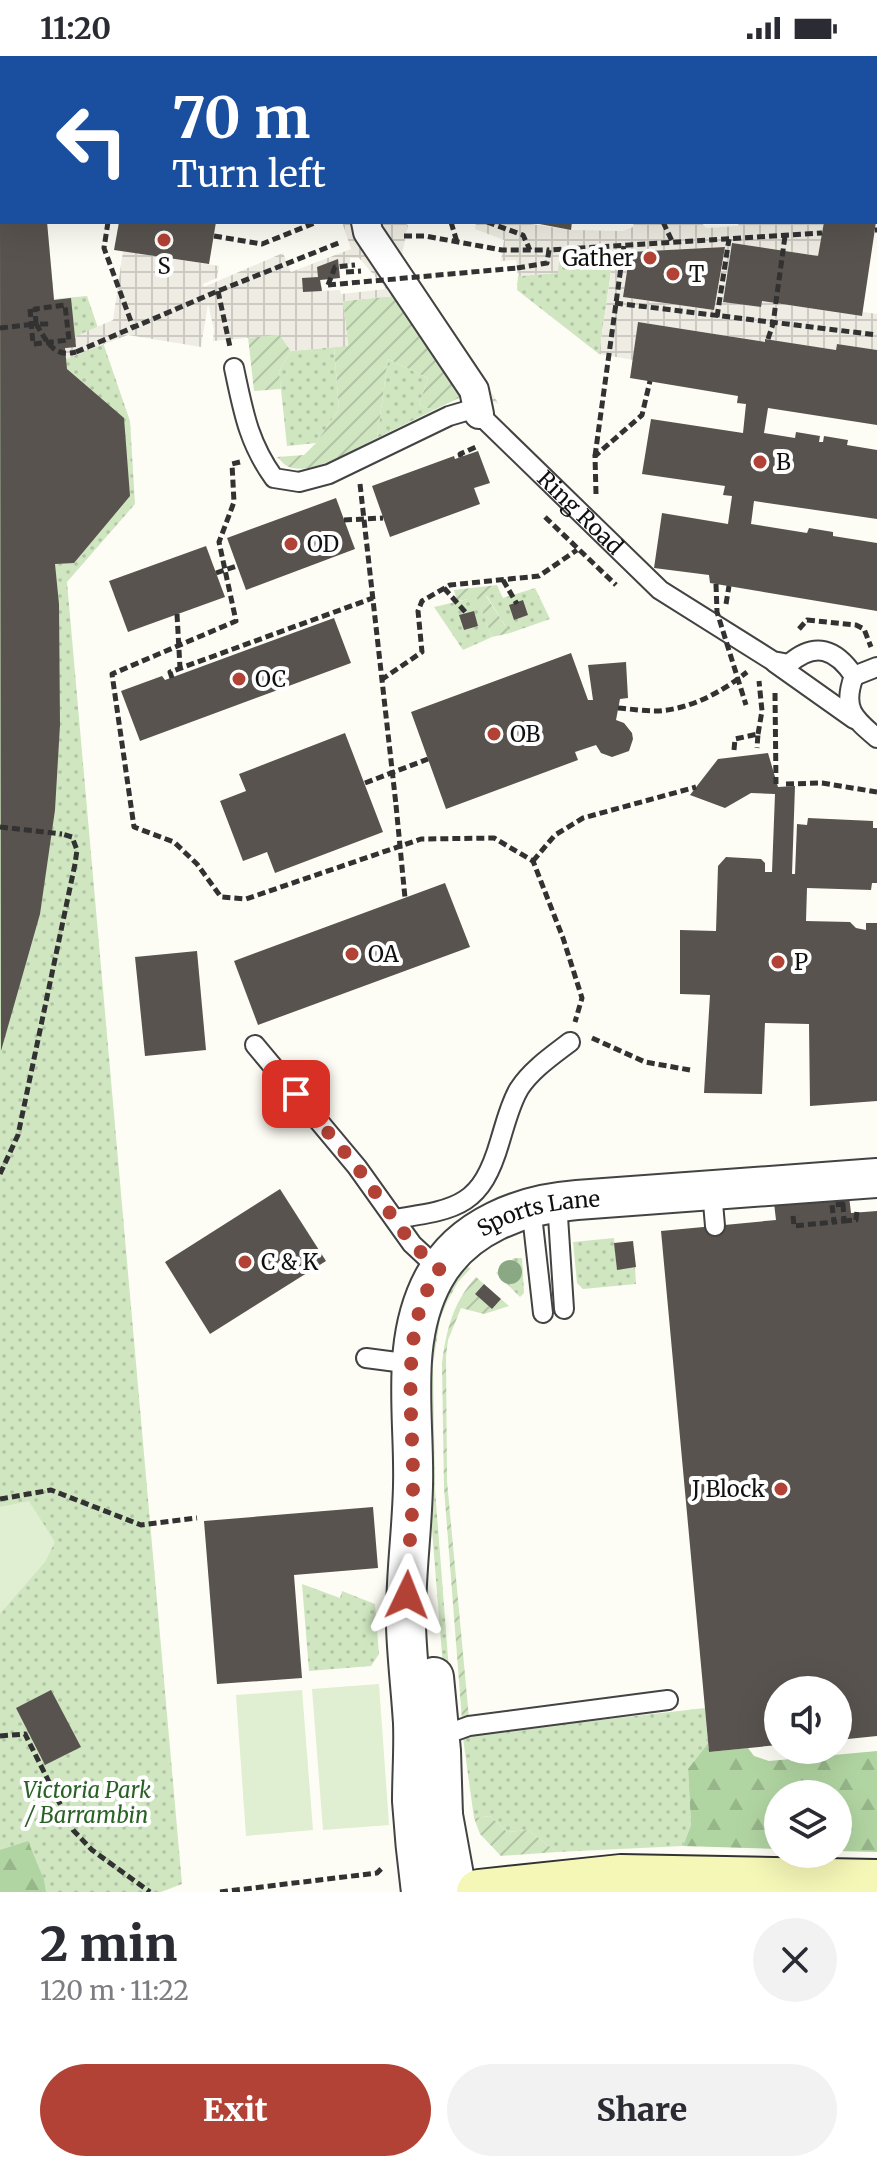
<!DOCTYPE html>
<meta charset="utf-8">
<style>
body{margin:0;font-family:Merriweather,serif;background:#f2f2f3;color:#2b2b33;height:100vh;display:flex;flex-direction:column;font-size:30px;white-space:nowrap}
*{box-sizing:border-box;margin:0}
p{font-size:26px;color:#7c7c81}
.icon{flex:none;width:44px;height:44px;fill:none;stroke:currentColor;stroke-width:2;stroke-linecap:round;stroke-linejoin:round}
.map{position:relative;height:1836px;overflow:hidden}
.side{display:flex;flex-direction:column;background:#fff;flex:1}
.side>*{flex:none}
.hud{position:absolute;left:0px;top:0px;width:878px;height:168px;box-shadow:0 8px 32px #0002;background:#1a4fa0;color:#fff;overflow:hidden}
.tools{position:absolute;left:764px;top:1620px;display:grid;gap:16px}
.tools a{display:grid;place-items:center;width:88px;height:88px;border-radius:50%;background:#fff;box-shadow:0 8px 32px #0002;font-size:40px}
.pin{position:absolute;display:grid;place-items:center;width:68px;height:68px;color:#fff;margin:-34px;border-radius:16px;box-shadow:0 4px 12px #0006}
.me{position:absolute;width:88px;margin:-44px;rotate:2deg;stroke-linejoin:round;filter:drop-shadow(0 0 6px #0008)}
.turn{display:flex;align-items:center;gap:28px;height:168px;padding:0 40px;font-size:36px}
.turn .icon{width:104px;height:104px;stroke-width:2.5}
.turn b{display:block;font-size:56px;line-height:68px}
.round{display:grid;place-items:center;flex:none;width:84px;height:84px;border-radius:42px;background:#f2f2f3}
.headline{display:flex;align-items:center;justify-content:space-between;height:136px;padding:0 40px}
h1{font-size:48px;font-weight:800;line-height:60px}
.action{display:flex;gap:16px;margin-top:auto;padding:16px 40px}
.action a{flex:1;height:92px;border-radius:48px;background:#b34236;color:#fff;font-size:32px;font-weight:800;line-height:92px;text-align:center}
.action a+a{background:#f2f2f3;color:#2b2b33}
.status{display:flex;justify-content:space-between;align-items:center;height:56px;padding:0 40px;background:#fff;direction:ltr}
.status svg{height:22px;fill:currentColor}
.map>svg:first-child{display:block}
</style>
<div class="status"><b>11:20</b><svg viewBox="0 0 49 12"><path d="M0 12V9h3v3zM5 12V6h3v6zM10 12V3h3v9zM15 12V0h3v12zM26 1h20v11H26zM47 4h2v5h-2z"/></svg></div>
<div class="map">
<svg width="877" height="1836" viewBox="0 0 877 1836">
<defs>
<pattern id="grass-dots" width="8" height="8" patternUnits="userSpaceOnUse" patternTransform="scale(2)"><rect width="8" height="8" fill="#cfe6c1"/><path d="M2 2h.1M6 6h.1" fill="none" stroke="#b1c4a5" stroke-width="1.8" stroke-linecap="round"/></pattern>
<pattern id="forest-firs" width="22" height="20" patternUnits="userSpaceOnUse" patternTransform="scale(2)"><rect width="22" height="20" fill="#b1d5a2"/><path d="M5 1l3.5 6h-7zM16 11l3.5 6h-7z" fill="#97b68a"/></pattern>
<pattern id="garden-furrows" width="10" height="10" patternUnits="userSpaceOnUse" patternTransform="scale(2)"><rect width="10" height="10" fill="#cfe6c1"/><path d="M-1 1l2-2M0 10L10 0M9 11l2-2" fill="none" stroke="#b1c4a5"/></pattern>
<pattern id="plaza-grid" width="8" height="8" patternUnits="userSpaceOnUse" patternTransform="scale(2)"><rect width="8" height="8" fill="#efede3"/><path d="M0 4h8M4 0v8" fill="none" stroke="#cccac2"/></pattern>
</defs>
<rect width="100%" height="100%" fill="#fefdf5"/>
<g fill="url(#grass-dots)">
<path d="M0,0L30,2H2V166H47L54,243L87,240L130,365L135,448L67,526L182,1828L161,1836H0Z"/>
<path d="M613,202L599,298L517,234L518,220L557,217L559,204Z"/>
<path d="M334,291L339,353L316,387L287,390L279,315L291,295Z"/>
<path d="M388,303L428,322L419,349L434,354L377,382Z"/>
<path d="M535,532L550,563L510,577L486,539L500,536L503,542Z"/>
<path d="M477,541L492,581L463,594L434,551Z"/>
<path d="M614,1182L617,1213L635,1211L636,1228L583,1233L577,1227L573,1186Z"/>
<path d="M514,1202H522L524,1237L520,1241L496,1217Z"/>
<path d="M466,1211L471,1212L458,1226L447,1246L440,1263L433,1308L435,1433L453,1666L447,1660L430,1449L428,1309L435,1263L452,1227Z"/>
<path d="M302,1528L340,1542L342,1535L375,1548L379,1598L371,1610L309,1615Z"/>
<path d="M705,1652L708,1687L688,1713L691,1769L683,1790L557,1796L528,1774L507,1776L490,1760L474,1762L463,1682L469,1679Z"/>
</g>
<g fill="url(#forest-firs)">
<path d="M708,1687L709,1696L748,1692L754,1700L769,1705L877,1695V1796L838,1795V1738H778V1793L683,1790L691,1769L688,1713Z"/>
<path d="M28,1785L44,1824L46,1836H0V1794Z"/>
</g>
<g fill="url(#garden-furrows)">
<path d="M393,240L461,341L434,354L419,349L428,322L388,303L377,382C356,392 309,422 287,410C283,408 281,404 277,401L304,399L316,387L339,353L334,291L348,289L343,245Z"/>
<path d="M280,279L291,295L279,315L281,333L254,335L248,281Z"/>
<path d="M497,529L500,536L486,540L510,577L492,581L477,542L457,545L454,534Z"/>
<path d="M476,1221L484,1228L475,1238L492,1253L501,1243L509,1250L484,1258L461,1252L448,1284L446,1300L447,1425L469,1662L462,1664L444,1432L442,1308C446,1275 453,1246 476,1221Z"/>
<path d="M490,1760L507,1776L528,1774L557,1796L501,1800L480,1778L474,1762Z"/>
</g>
<g fill="#e0eed2">
<path d="M29,1445L55,1486L45,1506L0,1558V1451Z"/>
<path d="M379,1628L389,1769L323,1774L312,1633Z"/>
<path d="M302,1634L313,1774L246,1780L236,1639Z"/>
</g>
<g fill="url(#plaza-grid)" fill-rule="evenodd">
<path d="M342,166H402L408,169L402,199L499,348L475,340L461,341L393,240L343,245L348,290L291,295L280,279L213,285L214,274L208,248L201,291L128,279L66,303L65,292L76,290V280L113,264L123,195L219,210L217,222L203,228L204,231L283,197L291,216L351,193ZM350,202H359L386,233L341,238L340,234L322,235L321,224L340,222L339,209L350,208Z"/>
<path d="M476,166H517L571,174L623,175L633,171L634,166H701L706,172L738,170L739,166H824L818,200L732,187L723,245L760,251L762,245L861,260L863,256L877,258V294L837,288L836,294L765,283V286L638,266L633,304L599,298L613,202L559,204L558,217L518,220L516,204L501,205L504,184L475,173ZM725,191L714,254L623,241L630,196Z"/>
</g>
<g fill="#58534e">
<path d="M0,166H47L54,244L71,242L76,291L65,292L67,313L124,362L130,440L74,507L55,508L59,548L60,669L55,754L40,858L1,995Z"/>
<path d="M119,166H216L209,208L114,194Z"/>
<path d="M529,166H572L571,174Z"/>
<path d="M824,166H876L862,260L762,245L761,251L723,246L732,187L818,200Z"/>
<path d="M725,191L714,254L623,241L630,196Z"/>
<path d="M338,203L340,222L320,224L322,235L303,236L302,222L318,221L317,211Z"/>
<path d="M638,266L765,286V283L836,294L837,288L877,294V369L768,352L764,377L795,382L796,376L820,380L819,386H823L824,380L848,384L847,389L877,394V463L754,445L751,468L807,477L809,472L833,476V480L877,487V555L710,527L709,519L654,512L662,457L728,468L732,440L723,439L725,430L642,418L651,363L743,377L746,348L737,347L738,340L630,322Z"/>
<path d="M478,395L490,427L474,432L480,448L390,481L372,430L454,400L455,403Z"/>
<path d="M336,442L355,493L246,534L227,482Z"/>
<path d="M206,490L225,541L128,576L109,525Z"/>
<path d="M523,544L528,559L514,564L509,549Z"/>
<path d="M474,555L478,570L464,574L459,559Z"/>
<path d="M334,562L351,607L140,685L121,635L162,620L165,624Z"/>
<path d="M571,597L588,644H593L588,609L626,606L628,642L620,643L616,664L624,667L632,677L633,683L629,695L612,701L601,697L596,689L575,696L578,704L446,753L411,656Z"/>
<path d="M345,677L383,776L275,817L267,796L243,805L220,745L246,735L239,718Z"/>
<path d="M768,697L778,731L795,730L792,818H795L797,768L807,769L808,762L873,765V772H877V827H872L871,834L807,832L806,865L850,866L856,872L866,874V867H877V1045L810,1050L809,968L765,967L762,1038L704,1037L710,939L680,938V874L716,875L718,810L726,801L761,803L765,807V816H772L775,738L751,737L725,752L690,739L718,703Z"/>
<path d="M445,827L470,891L258,969L234,905Z"/>
<path d="M197,895L206,994L145,1000L135,901Z"/>
<path d="M280,1133L326,1205L210,1278L165,1206Z"/>
<path d="M849,1140L851,1157L877,1155V1680L838,1684V1634H778V1689L709,1696L661,1175L776,1164L774,1147Z"/>
<path d="M633,1185L636,1211L617,1214L614,1187Z"/>
<path d="M484,1228L501,1243L492,1253L475,1238Z"/>
<path d="M373,1451L378,1512L294,1519L302,1622L217,1628L204,1465Z"/>
<path d="M51,1634L81,1691L45,1709L16,1652Z"/>
</g>
<g fill="none" stroke-linecap="round" stroke-linejoin="round">
<defs>
<g id="service">
<path id="s1" d="M234,312C243,354 248,386 274,422L299,426L329,418L449,360L466,355L479,358L660,534L773,605L789,608C815,585 836,593 854,620"/>
<path d="M775,607L854,663"/>
<path d="M854,620C842,652 853,662 877,682"/>
<path d="M854,620L877,611"/>
<path d="M255,989L357,1111L412,1188L440,1214"/>
<path d="M712,1135L715,1170"/>
<path d="M557,1145L564,1253"/>
<path d="M531,1150L543,1257"/>
<path d="M395,1163C457,1153 481,1151 500,1085C505,1069 510,1048 519,1033C531,1014 553,999 570,986"/>
<path d="M366,1302L412,1308"/>
<path d="M458,1674L469,1670L668,1644"/>
</g>
<g id="pedestrian">
<path d="M325,0V2"/>
<path d="M366,166L368,176L474,334L479,358"/>
</g>
<g id="minor">
<path d="M434,1621L441,1695L443,1759"/>
<path d="M435,1735L443,1759L457,1836"/>
<path id="s2" d="M421,1836C417,1806 414,1776 412,1745C412,1719 414,1693 413,1667C411,1634 407,1602 406,1570C405,1523 412,1477 413,1430C415,1361 399,1286 434,1222C462,1170 523,1148 577,1144L877,1122"/>
</g>
<path id="secondary" d="M479,1836L621,1821L877,1826"/>
</defs>
<use href="#service" stroke="#434343" stroke-width="22"/>
<use href="#pedestrian" stroke="#434343" stroke-width="32"/>
<use href="#minor" stroke="#434343" stroke-width="42"/>
<use href="#secondary" stroke="#323232" stroke-width="48"/>
<g stroke="#323232" stroke-width="5" stroke-dasharray="8 4" stroke-linecap="butt">
<path d="M130,0L131,2"/>
<path d="M108,166L104,192L133,271"/>
<path d="M451,166L457,186"/>
<path d="M487,166L523,179L530,194"/>
<path d="M663,166L673,187"/>
<path d="M875,174H877"/>
<path d="M214,180L262,188L317,166"/>
<path d="M404,180H425L502,194H549"/>
<path d="M517,212L547,207L549,194L822,177"/>
<path d="M346,216L361,215"/>
<path d="M328,229L335,211L355,209"/>
<path d="M218,235L230,291"/>
<path d="M615,247L877,279"/>
<path d="M30,253L33,288L69,284L65,249L35,253L36,268H49"/>
<path d="M717,261L729,183"/>
<path d="M768,283L773,268L785,180"/>
<path d="M76,296L218,235L341,186"/>
<path d="M595,400L624,189"/>
<path d="M461,401L460,398L478,390"/>
<path d="M240,406L232,408L234,446L219,486L236,565L112,618L134,771L174,786L197,808L221,841L246,843L421,783L494,782L533,805L563,882L582,942L575,966"/>
<path d="M360,428L396,749"/>
<path d="M596,438L595,400L642,359L650,325"/>
<path d="M545,461L616,529"/>
<path d="M344,464L383,462"/>
<path d="M503,524L517,548"/>
<path d="M444,532L467,558"/>
<path d="M726,548L729,530"/>
<path d="M799,573L807,564L856,569L864,573L871,591"/>
<path d="M172,622L170,616L373,542"/>
<path d="M381,624L422,596L418,555L422,545L450,529L539,520L577,494"/>
<path d="M775,637L776,728"/>
<path d="M618,652C631,653 644,655 656,655C689,654 722,636 747,616"/>
<path d="M758,678L762,655L759,625"/>
<path d="M734,694L735,683L758,678L757,692"/>
<path d="M365,727L428,703"/>
<path d="M786,728L822,727L877,736"/>
<path d="M533,805L555,779L583,762L696,731"/>
<path d="M592,982L645,1006L690,1014"/>
<path d="M0,1118L18,1079L75,808L77,794L72,781L62,778"/>
<path d="M843,1148L844,1165L834,1166L832,1149Z"/>
<path d="M793,1160L794,1170L834,1166"/>
<path d="M844,1165L856,1164L857,1155"/>
<path d="M0,1443L51,1434L141,1469L197,1462"/>
<path d="M0,1680L25,1678L73,1774L92,1794L150,1836"/>
<path d="M220,1836L377,1817L383,1811"/>
</g>
<use href="#service" stroke="#fff" stroke-width="18"/>
<use href="#pedestrian" stroke="#fff" stroke-width="28"/>
<use href="#minor" stroke="#fff" stroke-width="38"/>
<use href="#secondary" stroke="#f5f7b7" stroke-width="44"/>
<g stroke="#323232" stroke-width="5" stroke-dasharray="8 4" stroke-linecap="butt">
<path d="M328,229L517,212"/>
<path d="M0,272L36,268C47,285 53,302 76,296"/>
<path d="M216,517L237,510"/>
<path d="M716,528L717,556L746,649"/>
<path d="M177,558L180,612"/>
<path d="M396,749L405,842"/>
<path d="M0,771L62,778"/>
</g>
</g>
<circle fill="#89a883" cx="510" cy="1216" r="12"/>
<g fill="none" stroke-linecap="round" stroke-linejoin="round">
<path stroke="#b34236" stroke-width="14" stroke-dasharray="0 25.2" d="M296,1038L357,1111L412,1188L440,1214C397,1267 414,1364 413,1428C413,1465 407,1502 407,1539"/>
</g>
<g fill="#b34236" stroke="#fff" stroke-width="3">
<circle cx="164" cy="184" r="8"/>
<circle cx="650" cy="202" r="8"/>
<circle cx="673" cy="218" r="8"/>
<circle cx="760" cy="406" r="8"/>
<circle cx="291" cy="488" r="8"/>
<circle cx="239" cy="623" r="8"/>
<circle cx="494" cy="678" r="8"/>
<circle cx="352" cy="898" r="8"/>
<circle cx="778" cy="906" r="8"/>
<circle cx="245" cy="1206" r="8"/>
<circle cx="781" cy="1433" r="8"/>
</g>
<g text-anchor="middle" stroke-width="8" stroke-linejoin="round" paint-order="stroke">
<g font-size="22" fill="#101010" stroke="#fff" text-anchor="start">
<text x="634" y="210" text-anchor="end">Gather</text>
<text x="164" y="218" text-anchor="middle">S</text>
<text x="689" y="226">T</text>
<text x="776" y="414">B</text>
<text x="307" y="496">OD</text>
<text x="255" y="631">OC</text>
<text x="510" y="686">OB</text>
<text x="368" y="906">OA</text>
<text x="794" y="914">P</text>
<text x="261" y="1214">C &amp; K</text>
<text x="765" y="1441" text-anchor="end">J Block</text>
</g>
<g font-size="22" fill="#101010" stroke="#fff">
<text dy="8" stroke="none"><textPath href="#s1" startOffset="480">Ring Road</textPath></text>
<text dy="8" stroke="none"><textPath href="#s2" startOffset="748">Sports Lane</textPath></text>
</g>
<g font-size="22" font-style="italic" fill="#2a6226" stroke="#fff">
<text x="87" y="1742">Victoria Park<tspan x="87" dy="25">/ Barrambin</tspan></text>
</g>
</g>
</svg>
<div class="tools">
<a><svg class="icon" aria-label="sound" viewBox="0 0 24 24"><path d="M4 9h4l5-4v14l-5-4H4zM17 9q2 3 0 6"/></svg></a>
<a><svg class="icon" aria-label="layers" viewBox="0 0 24 24"><path d="M12 4l9 5-9 5-9-5zM3 14l9 5 9-5"/></svg></a>
</div>
<div class="pin" style="left:296px;top:1038px;background:#d93025"><svg class="icon" aria-label="arrive" viewBox="0 0 24 24"><path d="M6 21V4h12l-3 4 3 4H6"/></svg></div>
<svg class="me" style="left:407px;top:1539px" viewBox="-20 -20 40 40"><path d="M0-17L14 15 0 8-14 15z" fill="#b34236" stroke="#fff" stroke-width="4"/></svg>
<div class="hud">
<div class="turn"><svg class="icon" aria-label="left" viewBox="0 0 24 24"><path d="M17 20v-9H6M10 6l-5 5 5 5"/></svg><div><b>70 m</b>Turn left</div></div>
</div>
</div>
<section class="side">
<div class="headline"><div><h1>2 min</h1><p>120 m · 11:22</p></div><a class="round"><svg class="icon" aria-label="close" viewBox="0 0 24 24"><path d="M6 6l12 12M18 6L6 18"/></svg></a></div>
<div class="action"><a>Exit</a><a>Share</a></div>
</section>
